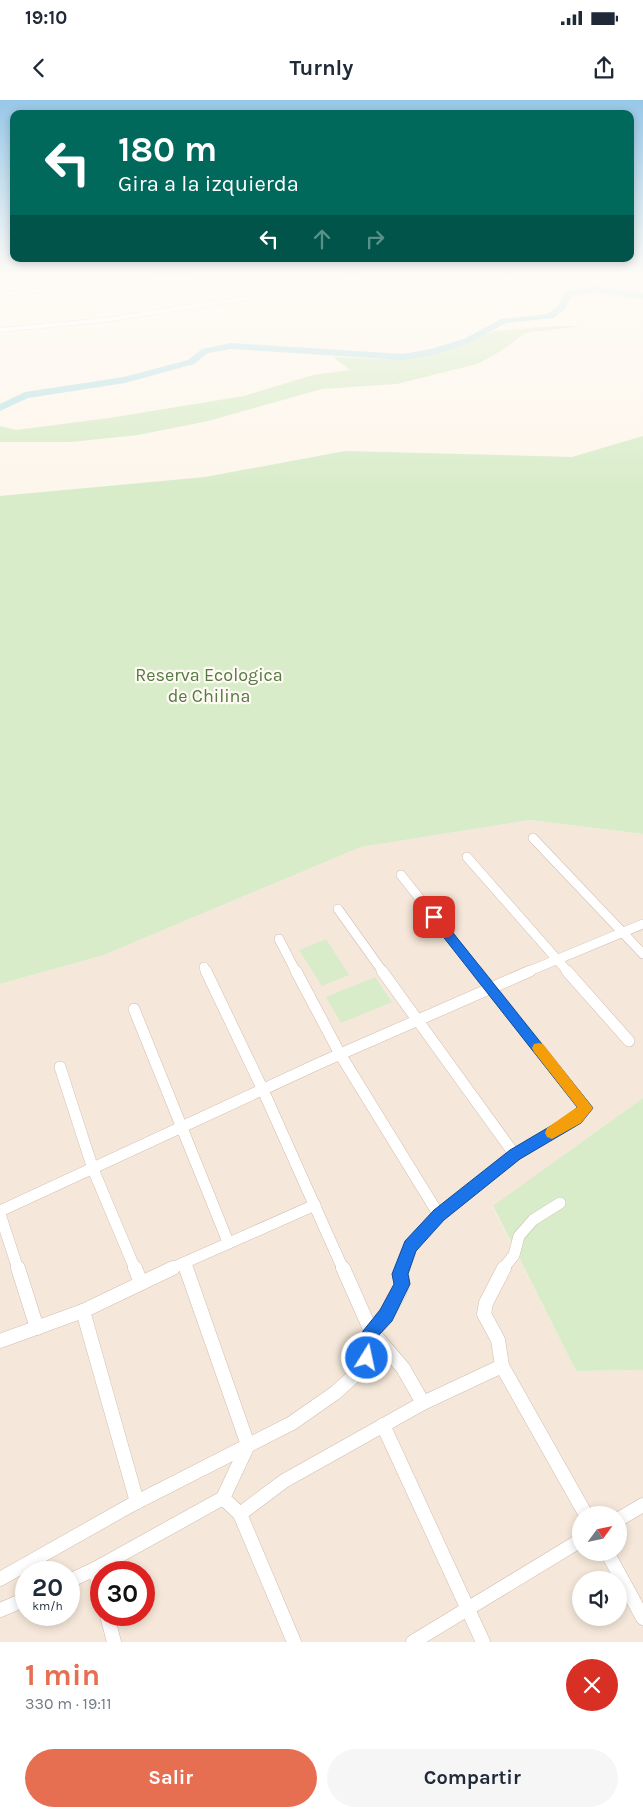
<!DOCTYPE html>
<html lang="es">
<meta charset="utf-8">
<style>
body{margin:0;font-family:Karla,sans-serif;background:#f6f6f7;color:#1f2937;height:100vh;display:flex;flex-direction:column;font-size:19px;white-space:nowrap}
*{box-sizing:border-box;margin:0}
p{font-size:16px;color:#747a83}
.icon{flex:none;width:28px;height:28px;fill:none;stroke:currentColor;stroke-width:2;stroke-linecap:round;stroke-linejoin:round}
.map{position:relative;height:1542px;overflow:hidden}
.drawer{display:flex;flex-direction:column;background:#fff;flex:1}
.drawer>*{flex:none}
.guide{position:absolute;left:10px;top:10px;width:624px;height:152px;border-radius:10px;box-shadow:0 2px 8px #0003;background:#00695c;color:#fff;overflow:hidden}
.needle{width:32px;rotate:57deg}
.tools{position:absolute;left:572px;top:1406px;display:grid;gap:10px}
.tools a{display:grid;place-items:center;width:55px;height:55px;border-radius:50%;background:#fff;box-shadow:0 2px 8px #0003;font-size:25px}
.speed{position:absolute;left:15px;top:1461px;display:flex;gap:10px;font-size:25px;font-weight:700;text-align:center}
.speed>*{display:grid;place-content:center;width:65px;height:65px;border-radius:50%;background:#fff;box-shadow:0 2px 8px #0003;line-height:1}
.speed small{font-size:12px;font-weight:400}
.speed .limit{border:8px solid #d22;background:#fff;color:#111}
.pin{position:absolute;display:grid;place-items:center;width:42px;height:42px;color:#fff;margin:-21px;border-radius:10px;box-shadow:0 2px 8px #0006}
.me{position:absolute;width:55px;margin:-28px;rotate:10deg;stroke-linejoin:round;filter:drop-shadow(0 0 4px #0008)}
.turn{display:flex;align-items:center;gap:18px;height:105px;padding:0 25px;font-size:22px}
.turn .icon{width:65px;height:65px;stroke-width:2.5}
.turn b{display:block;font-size:35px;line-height:42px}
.lanes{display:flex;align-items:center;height:48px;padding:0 25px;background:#0003;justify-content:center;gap:25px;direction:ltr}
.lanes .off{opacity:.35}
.round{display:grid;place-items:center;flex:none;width:52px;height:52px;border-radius:26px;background:#f6f6f7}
.overview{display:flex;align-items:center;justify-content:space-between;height:85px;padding:0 25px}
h1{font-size:30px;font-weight:700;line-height:38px;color:#e76f51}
.button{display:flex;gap:10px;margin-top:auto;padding:10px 25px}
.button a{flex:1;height:58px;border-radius:30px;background:#e76f51;color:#fff;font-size:20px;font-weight:700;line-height:58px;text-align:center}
.button a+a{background:#f6f6f7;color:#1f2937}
.status{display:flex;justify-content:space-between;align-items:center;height:35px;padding:0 25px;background:#fff;direction:ltr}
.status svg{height:14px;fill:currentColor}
header{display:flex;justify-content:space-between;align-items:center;height:65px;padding:0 25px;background:#fff;font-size:22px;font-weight:700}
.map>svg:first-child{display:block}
</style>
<div class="status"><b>19:10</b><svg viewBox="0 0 49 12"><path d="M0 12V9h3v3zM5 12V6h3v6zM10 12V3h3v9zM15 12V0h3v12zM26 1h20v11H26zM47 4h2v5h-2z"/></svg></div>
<header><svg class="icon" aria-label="back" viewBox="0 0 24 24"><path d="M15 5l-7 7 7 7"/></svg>Turnly<svg class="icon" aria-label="share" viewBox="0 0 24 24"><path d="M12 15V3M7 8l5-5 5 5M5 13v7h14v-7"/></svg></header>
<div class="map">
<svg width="643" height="1542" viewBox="0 0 643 1542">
<rect width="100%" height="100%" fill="#fdf6ec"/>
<g fill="#f5e8da" fill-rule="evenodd">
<path d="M0,174H65L0,186Z"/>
<path d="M530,720L643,734V998L493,1107L576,1271L643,1270V1542H0V884L104,855L361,747ZM581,1415H619V1452H581ZM26,1472H69V1515H26ZM101,1472H144V1515H101ZM581,1480H619V1518H581Z"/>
</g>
<g fill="#d8ecc9">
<path d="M558,226H582L525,233L501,251L477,264L397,284L322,289L208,321L138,335L71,342H0V326L16,330L109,318L244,296L313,275L350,270L333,257L380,259L412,258L463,245L494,231Z"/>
<path d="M643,336V734L530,720L361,747L104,855L0,884V396L205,377L345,351L572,357Z"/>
<path d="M326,839L349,875L322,886L299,850Z"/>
<path d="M375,877L392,902L341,923L326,897Z"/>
<path d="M643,998V1270L576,1271L493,1106Z"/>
</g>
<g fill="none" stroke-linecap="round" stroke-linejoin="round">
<path fill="#bfe3e8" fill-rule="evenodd" d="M593,186L643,193V199L593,192L571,196L565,209L554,218L506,223L470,243L436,254L403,260L231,249L208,253L194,264L125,283L28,298L0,311V304L25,292L124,277L188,260L202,249L231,243L403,254L431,249L464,239L501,219L548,214L558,206L564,192Z"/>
<defs>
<g id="street-far3">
<path d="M0,194L226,174"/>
<path d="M0,230L104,220L273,194L298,184L345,180L372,174"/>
</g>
<g id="street-far2">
<path d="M533,738L643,854"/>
<path d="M467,757L568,872"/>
<path d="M401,775L478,872"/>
<path d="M338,809L383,872"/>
<path d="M279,839L296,872"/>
<path d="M204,867L206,872"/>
<path d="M527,872L643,824"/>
</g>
<g id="street-far1">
<path d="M206,871L262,988L343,1169"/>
<path d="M296,871L340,954L439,1115"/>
<path d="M382,871L515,1055"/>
<path d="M567,871L629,941"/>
<path d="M134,909L228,1142"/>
<path d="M60,967L93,1069L135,1169"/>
<path d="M0,1111L320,963L530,871"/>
<path d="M0,1114L18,1169"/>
<path d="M184,1163L186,1169"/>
<path d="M170,1169L315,1105"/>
<path d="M402,1169L410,1146L439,1115L515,1055L576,1018L586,1008L477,871"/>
<path d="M503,1169L514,1155L519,1136L533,1120L560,1103"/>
</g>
<g id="street">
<path d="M18,1168L37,1228"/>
<path d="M135,1168L141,1183"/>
<path d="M186,1168L248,1345L223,1398L240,1414L284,1381L423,1303L403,1268L371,1231C381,1220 400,1199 402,1184C403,1178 400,1174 402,1168"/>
<path d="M83,1211L137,1402"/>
<path d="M0,1241L83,1211L173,1168"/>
<path d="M502,1266L498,1240L484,1214L486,1203L504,1168"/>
<path d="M423,1303L502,1266L586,1415"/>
<path d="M383,1325L483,1542"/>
<path d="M240,1414L294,1542"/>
<path d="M619,1419L643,1405"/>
<path d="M607,1452L643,1518"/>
<path d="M95,1469L101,1493"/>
<path d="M0,1479L131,1405L292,1323L335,1293L354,1276L367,1255L371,1231L343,1168"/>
<path d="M69,1481L95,1469L223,1398"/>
<path d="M0,1510L26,1499"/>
<path d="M107,1515L114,1542"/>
<path d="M413,1542L581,1440"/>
</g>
</defs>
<use href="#street-far3" stroke="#d1beb0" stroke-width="5"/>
<use href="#street-far2" stroke="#d1beb0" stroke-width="10"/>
<use href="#street-far1" stroke="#d1beb0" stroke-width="12"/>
<use href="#street" stroke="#d1beb0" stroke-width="15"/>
<use href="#street-far3" stroke="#fff" stroke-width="4.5"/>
<use href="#street-far2" stroke="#fff" stroke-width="9"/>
<use href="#street-far1" stroke="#fff" stroke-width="11"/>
<use href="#street" stroke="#fff" stroke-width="14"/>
</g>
<linearGradient id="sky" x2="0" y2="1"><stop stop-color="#97c7e8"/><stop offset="0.45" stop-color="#fefbf6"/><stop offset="1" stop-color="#fefbf6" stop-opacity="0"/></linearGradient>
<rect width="643" height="390" fill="url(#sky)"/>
<path fill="#1a73e8" stroke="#114b97" d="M434,813L438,814L593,1008L581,1023L520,1059L444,1120L416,1151L408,1174L410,1184L392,1221L379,1235L372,1264L367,1267L361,1264L358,1258L363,1231L380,1210L394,1184L392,1174L405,1141L434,1110L510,1050L571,1014L577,1007L430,820V814Z"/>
<path fill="#f59e0b" d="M539,943L543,944L593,1008L581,1023L552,1039L547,1037L545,1033L547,1028L577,1007L534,952L532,948L534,944Z"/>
<g text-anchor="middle" stroke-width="4.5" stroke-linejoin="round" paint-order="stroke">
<g font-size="18" fill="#537a41" stroke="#fffaf3">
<text x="209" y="581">Reserva Ecologica<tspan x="209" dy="21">de Chilina</tspan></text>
</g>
</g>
</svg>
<div class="tools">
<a><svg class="needle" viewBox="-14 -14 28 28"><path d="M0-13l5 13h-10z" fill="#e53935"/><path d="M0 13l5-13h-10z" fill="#747a83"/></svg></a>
<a><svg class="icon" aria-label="sound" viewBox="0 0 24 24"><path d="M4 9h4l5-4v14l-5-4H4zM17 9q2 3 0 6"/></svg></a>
</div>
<div class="speed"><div>20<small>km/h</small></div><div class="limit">30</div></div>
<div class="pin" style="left:434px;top:817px;background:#d93025"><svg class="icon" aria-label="arrive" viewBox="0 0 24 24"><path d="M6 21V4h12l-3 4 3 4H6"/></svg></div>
<svg class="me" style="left:367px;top:1258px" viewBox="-20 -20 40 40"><circle r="17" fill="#1a73e8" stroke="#fff" stroke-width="3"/><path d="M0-11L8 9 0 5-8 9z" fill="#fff"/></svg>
<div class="guide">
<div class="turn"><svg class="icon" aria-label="left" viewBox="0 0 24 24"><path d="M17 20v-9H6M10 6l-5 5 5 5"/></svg><div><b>180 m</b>Gira a la izquierda</div></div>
<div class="lanes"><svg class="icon" aria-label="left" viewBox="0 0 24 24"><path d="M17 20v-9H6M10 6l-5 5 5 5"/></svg><svg class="icon off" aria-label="ahead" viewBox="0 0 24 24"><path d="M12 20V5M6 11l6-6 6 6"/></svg><svg class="icon off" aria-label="right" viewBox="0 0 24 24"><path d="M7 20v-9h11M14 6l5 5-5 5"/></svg></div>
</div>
</div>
<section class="drawer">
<div class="overview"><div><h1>1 min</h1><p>330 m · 19:11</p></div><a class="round" style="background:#d93025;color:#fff"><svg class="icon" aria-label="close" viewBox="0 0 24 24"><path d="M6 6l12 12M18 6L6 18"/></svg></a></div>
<div class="button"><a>Salir</a><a>Compartir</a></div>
</section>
